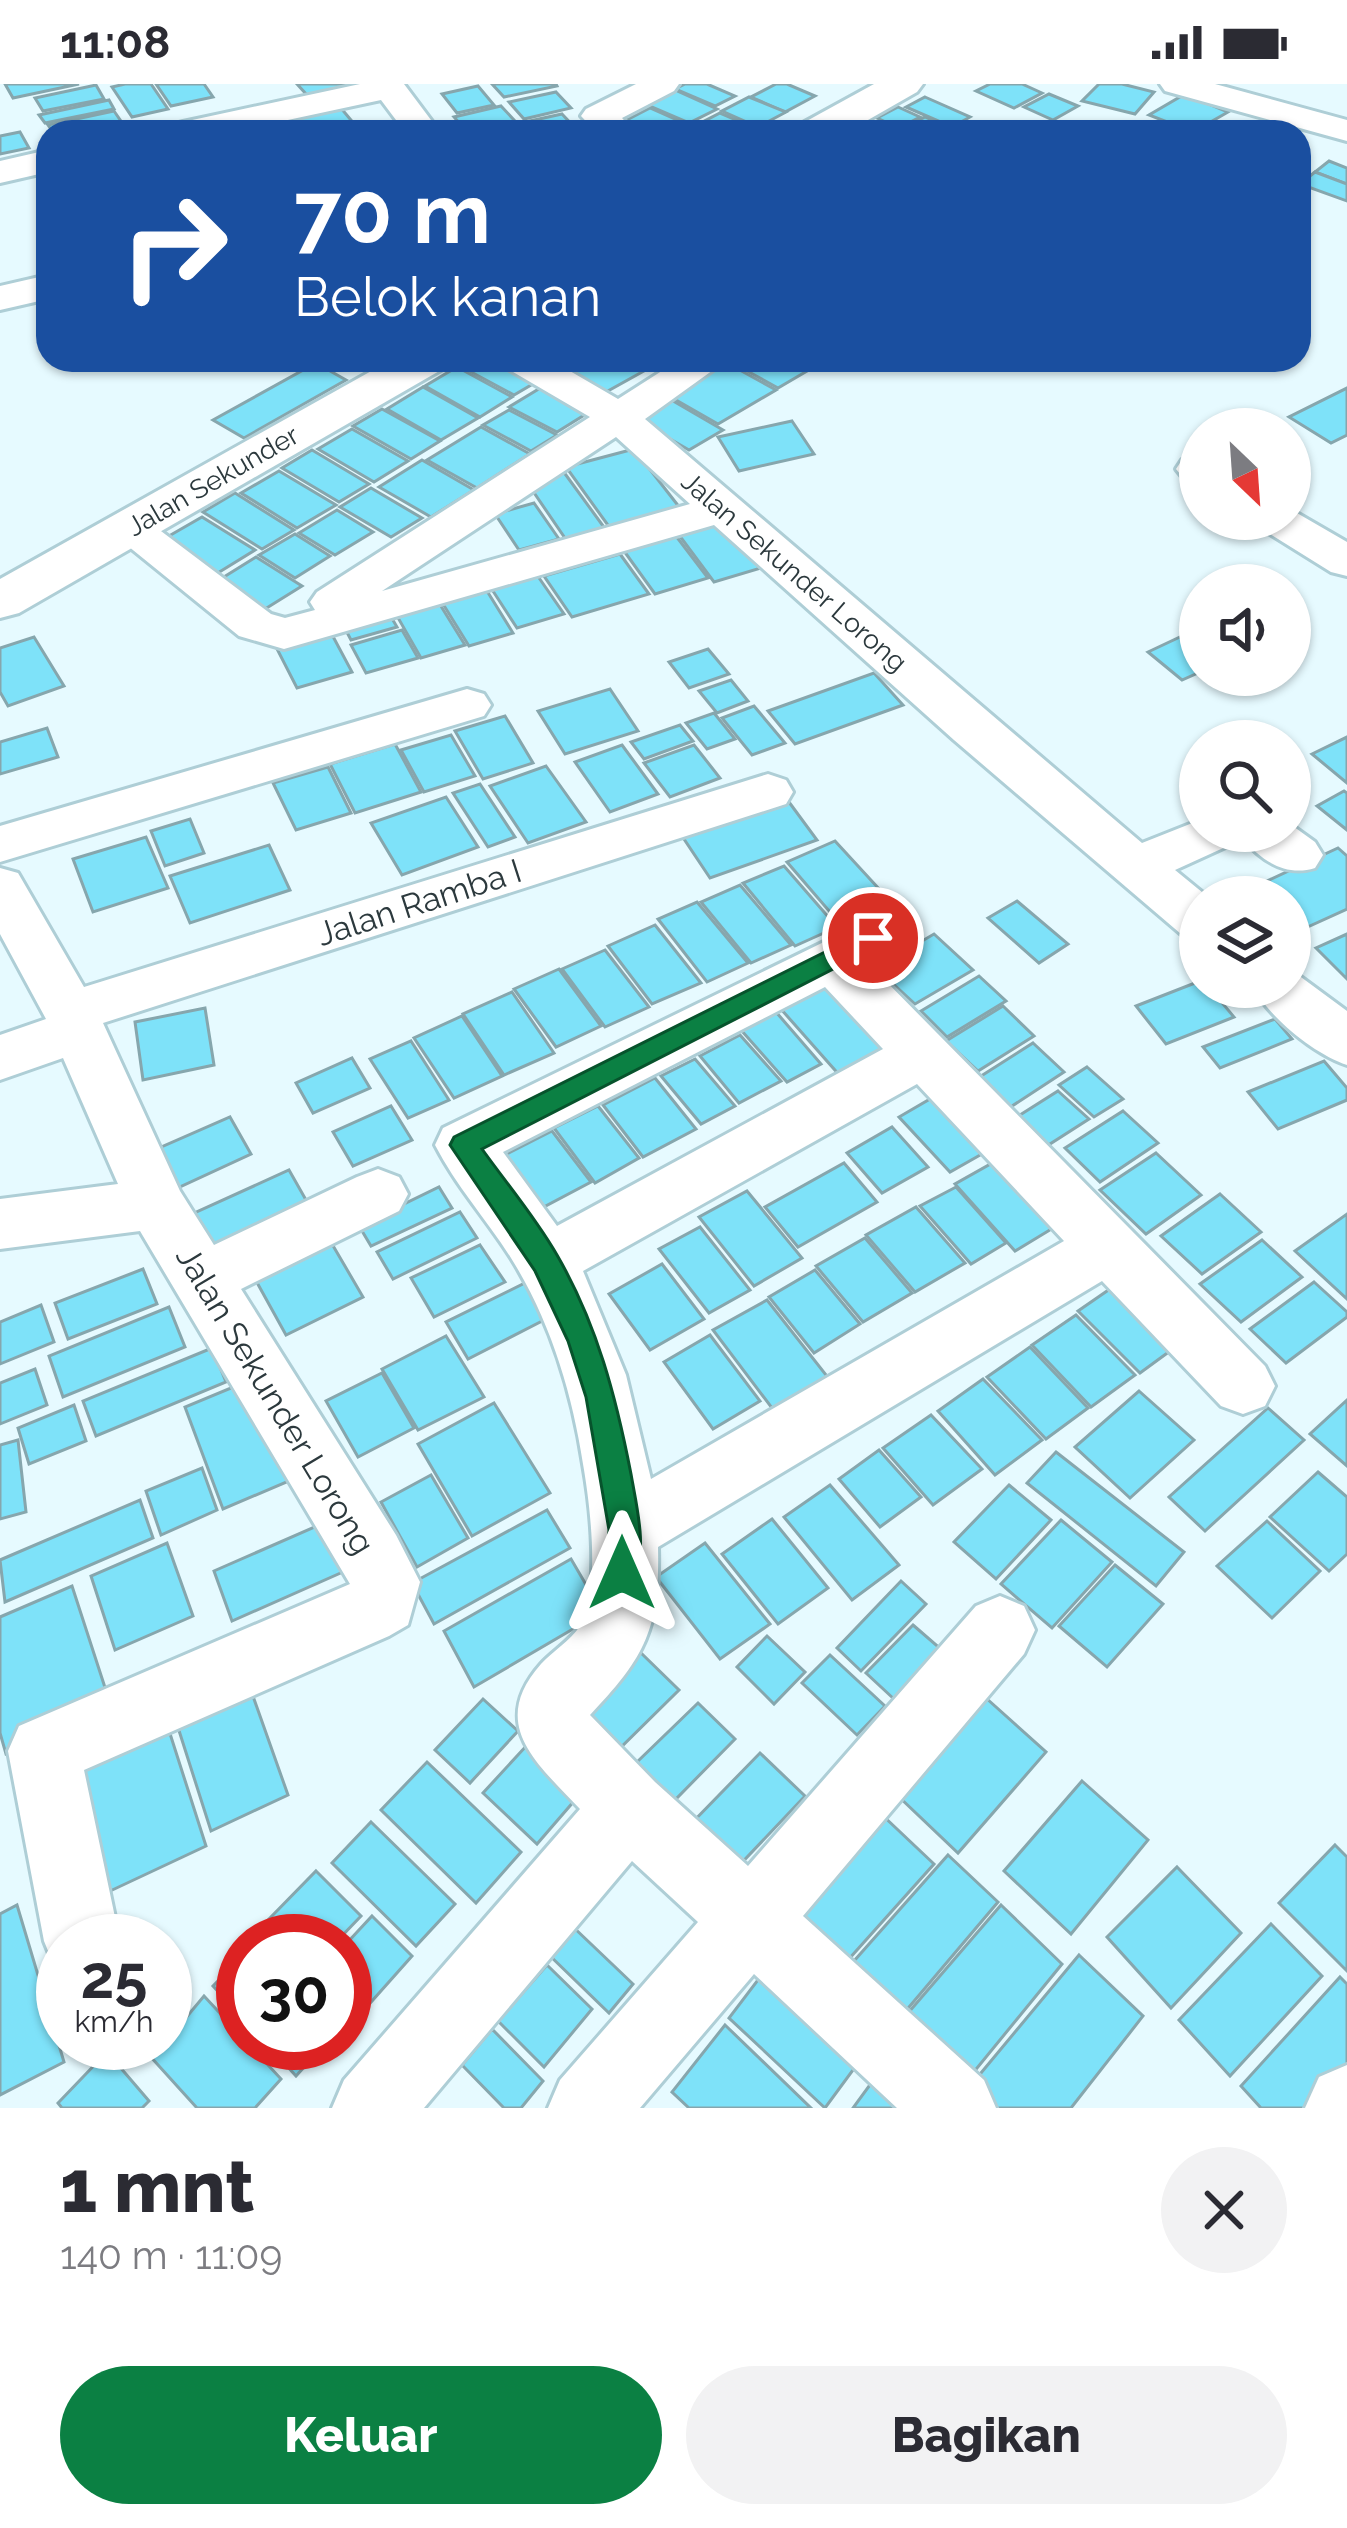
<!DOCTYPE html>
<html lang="id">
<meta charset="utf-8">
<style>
body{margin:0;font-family:Raleway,sans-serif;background:#f2f2f3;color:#2b2b33;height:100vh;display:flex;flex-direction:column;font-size:45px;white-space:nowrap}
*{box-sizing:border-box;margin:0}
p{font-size:39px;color:#7c7c81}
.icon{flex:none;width:66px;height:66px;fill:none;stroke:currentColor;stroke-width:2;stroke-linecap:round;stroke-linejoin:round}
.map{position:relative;height:2024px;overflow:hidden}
.side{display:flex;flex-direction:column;background:#fff;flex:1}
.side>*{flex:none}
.guide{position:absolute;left:36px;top:36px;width:1275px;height:252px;border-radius:36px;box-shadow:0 3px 9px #0004;background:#1a4fa0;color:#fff;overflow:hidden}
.needle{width:78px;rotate:155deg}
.controls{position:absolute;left:1179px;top:324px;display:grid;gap:24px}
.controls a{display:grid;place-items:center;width:132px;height:132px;border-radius:50%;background:#fff;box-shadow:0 3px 9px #0004;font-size:60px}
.speed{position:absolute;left:36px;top:1830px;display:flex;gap:24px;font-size:60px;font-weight:700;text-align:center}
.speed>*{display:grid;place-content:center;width:156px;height:156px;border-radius:50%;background:#fff;box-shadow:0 3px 9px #0004;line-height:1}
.speed small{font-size:30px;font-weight:400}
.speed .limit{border:18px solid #d22;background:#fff;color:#111}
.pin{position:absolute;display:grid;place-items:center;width:102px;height:102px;color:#fff;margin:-51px;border:6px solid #fff;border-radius:50%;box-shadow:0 3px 12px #0007}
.me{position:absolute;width:132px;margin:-66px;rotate:0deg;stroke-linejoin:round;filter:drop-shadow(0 0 9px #0008)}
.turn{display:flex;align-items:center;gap:42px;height:252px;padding:0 60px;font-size:54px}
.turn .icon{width:156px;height:156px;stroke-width:2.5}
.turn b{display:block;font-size:84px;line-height:102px}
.round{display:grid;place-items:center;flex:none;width:126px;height:126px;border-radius:63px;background:#f2f2f3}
.summary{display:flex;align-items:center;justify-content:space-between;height:204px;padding:0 60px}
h1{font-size:72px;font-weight:800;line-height:90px}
.action{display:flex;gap:24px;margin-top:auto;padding:24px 60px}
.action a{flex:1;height:138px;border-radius:72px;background:#0b8043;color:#fff;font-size:48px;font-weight:800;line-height:138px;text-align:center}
.action a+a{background:#f2f2f3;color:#2b2b33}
.status{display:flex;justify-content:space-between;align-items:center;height:84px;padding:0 60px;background:#fff;direction:ltr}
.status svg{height:33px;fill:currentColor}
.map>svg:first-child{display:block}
</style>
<div class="status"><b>11:08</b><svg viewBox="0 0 49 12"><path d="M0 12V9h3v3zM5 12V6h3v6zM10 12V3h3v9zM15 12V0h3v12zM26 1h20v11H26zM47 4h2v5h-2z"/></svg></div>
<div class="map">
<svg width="1347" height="2024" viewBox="0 0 1347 2024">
<rect width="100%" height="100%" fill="#e6faff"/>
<g fill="#7ee2f9" stroke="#86a6ad" stroke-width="3">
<path d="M5,0H79L13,14Z"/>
<path d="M125,0H151L168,25L132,33L112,3Z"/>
<path d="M156,0H204L213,13L171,22Z"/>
<path d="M297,0H356L307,11Z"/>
<path d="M492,0H556L557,2L504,13Z"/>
<path d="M685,0H707L735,12L715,22L675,5Z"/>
<path d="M776,0H787L815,12L785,28L751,13Z"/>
<path d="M990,0H1022L1042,9L1014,24L976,7Z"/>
<path d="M1099,0H1122L1154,8L1135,30L1082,17Z"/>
<path d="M96,1L104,15L43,27L35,14Z"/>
<path d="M478,2L494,21L457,29L442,10Z"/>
<path d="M675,6L717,25L689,39L647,21Z"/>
<path d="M556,8L571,24L524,35L509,18Z"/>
<path d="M1049,10L1078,22L1053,36L1024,23Z"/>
<path d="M1185,10L1228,28L1193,48L1149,31Z"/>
<path d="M749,13L786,28L758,43L722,27Z"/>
<path d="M925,13L970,33L952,43L906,23Z"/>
<path d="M109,16L114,25L45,39L39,31Z"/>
<path d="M501,22L515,37L467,48L454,33Z"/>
<path d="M340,23L361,48H306L294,34Z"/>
<path d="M898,23L920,33L899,44L877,34Z"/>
<path d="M650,24L686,40L671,48H640L621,39Z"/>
<path d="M114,27L125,43L53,48L48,41Z"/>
<path d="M720,29L760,46L704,48L693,43Z"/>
<path d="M562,30L579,48H540L530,37Z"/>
<path d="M925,33L949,44L941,48L902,45Z"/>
<path d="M292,34L303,48L240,46Z"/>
<path d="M20,48L29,64L0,70V52Z"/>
<path d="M1329,77L1347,84V100L1315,88Z"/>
<path d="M1315,88L1347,100V117L1300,100Z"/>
<path d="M470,276H510L543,294L514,311L460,282Z"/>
<path d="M588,276H620L642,288L606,308L569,287Z"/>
<path d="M727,276H812L819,280L778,304Z"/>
<path d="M316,279L346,296L244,354L213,336Z"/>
<path d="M727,279L776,306L718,340L669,312Z"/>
<path d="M457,283L512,313L480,333L425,302Z"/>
<path d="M547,300L594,325L557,348L509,323Z"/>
<path d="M423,303L478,334L441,356L387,325Z"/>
<path d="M1347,304V351L1331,359L1289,333Z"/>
<path d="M668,314L723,346L689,366L634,334Z"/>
<path d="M382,325L440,357L411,375L353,342Z"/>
<path d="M509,326L557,351L531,367L483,341Z"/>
<path d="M792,337L814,370L739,387L718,353Z"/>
<path d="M481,343L530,370L477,404L427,376Z"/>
<path d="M352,345L408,377L374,398L318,365Z"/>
<path d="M634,365L680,424L610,444L566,383Z"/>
<path d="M312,366L369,400L339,418L282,384Z"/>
<path d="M422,376L474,406L431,433L379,403Z"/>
<path d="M279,387L336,421L297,444L241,409Z"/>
<path d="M563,387L606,446L567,457L526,397Z"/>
<path d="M371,404L422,434L391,453L340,423Z"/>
<path d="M235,409L294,446L262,465L203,428Z"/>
<path d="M534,419L559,455L519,466L495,430Z"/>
<path d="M337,426L373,448L335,471L299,449Z"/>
<path d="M202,433L255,466L208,495L155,460Z"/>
<path d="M725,438L761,484L714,498L679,451Z"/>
<path d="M295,450L330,472L295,494L259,471Z"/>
<path d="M676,452L708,494L655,510L624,467Z"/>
<path d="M620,470L649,510L572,533L544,492Z"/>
<path d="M256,473L302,502L257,530L211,501Z"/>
<path d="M537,491L564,530L517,544L491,504Z"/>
<path d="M487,507L513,549L469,562L443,520Z"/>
<path d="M439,519L465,561L421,574L397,532Z"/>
<path d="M387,526L397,543L351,556L342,539Z"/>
<path d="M329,545L352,588L297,604L275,561Z"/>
<path d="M402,546L418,574L366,589L351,561Z"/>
<path d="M34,553L64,602L8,622L0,608V564Z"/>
<path d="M1180,553L1200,569V588L1182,596L1148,568Z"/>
<path d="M708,565L729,590L689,604L669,578Z"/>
<path d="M874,589L903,621L795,660L768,627Z"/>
<path d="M731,596L748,617L717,629L699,607Z"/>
<path d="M610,605L638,647L565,670L538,627Z"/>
<path d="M754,622L785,659L752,671L722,634Z"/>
<path d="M714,629L735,655L707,665L686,639Z"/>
<path d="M505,632L533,679L483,695L455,647Z"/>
<path d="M680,641L693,657L644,675L631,658Z"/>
<path d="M47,644L58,673L0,690V658Z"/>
<path d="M451,651L475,692L424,708L401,666Z"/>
<path d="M1347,653V699L1312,670Z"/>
<path d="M395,660L421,708L355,729L330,680Z"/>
<path d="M622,661L658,710L610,728L575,678Z"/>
<path d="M694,661L720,694L670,713L644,679Z"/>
<path d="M546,682L586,738L528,759L490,702Z"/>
<path d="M328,683L351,729L296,746L273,699Z"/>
<path d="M480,700L515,753L488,763L453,709Z"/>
<path d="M1344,707L1347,709V746L1317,722Z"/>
<path d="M446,713L478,763L402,791L371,739Z"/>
<path d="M786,714L817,756L710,794L680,749Z"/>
<path d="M190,735L204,769L165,782L151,747Z"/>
<path d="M146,753L168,804L93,828L73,775Z"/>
<path d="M835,757L892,819L842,842L787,778Z"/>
<path d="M269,761L290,806L190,839L170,792Z"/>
<path d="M1338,764L1347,772V825L1290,851V813L1237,811Z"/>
<path d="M784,782L837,843L795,862L743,799Z"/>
<path d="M740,801L791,861L751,879L701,818Z"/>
<path d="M1017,817L1068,860L1039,879L988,834Z"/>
<path d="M697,818L748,879L707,898L658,835Z"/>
<path d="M655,841L701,899L652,920L608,862Z"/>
<path d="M934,850L973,886L915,920L876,884Z"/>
<path d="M1347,850V895L1316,864Z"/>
<path d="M605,866L649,923L605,943L562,885Z"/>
<path d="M559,885L601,942L556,963L514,905Z"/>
<path d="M979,892L1006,917L947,953L921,927Z"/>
<path d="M1200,897V903H1209L1234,933L1166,960L1136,922Z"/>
<path d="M824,902L887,970L842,994L780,924Z"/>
<path d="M512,908L554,969L504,991L463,930Z"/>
<path d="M1003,922L1034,952L978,987L946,957Z"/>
<path d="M205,924L214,981L143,996L135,938Z"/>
<path d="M776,928L821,980L787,998L741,946Z"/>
<path d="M462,932L502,992L454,1014L414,954Z"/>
<path d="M1275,935L1292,955L1220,984L1203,963Z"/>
<path d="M740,951L781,997L739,1019L700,972Z"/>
<path d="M411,957L449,1016L408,1034L370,975Z"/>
<path d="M1033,959L1064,988L1009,1024L978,994Z"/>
<path d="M352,974L370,1004L313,1029L296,999Z"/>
<path d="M695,975L735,1022L701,1040L661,992Z"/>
<path d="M1324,977L1347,1004V1016L1278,1045L1248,1008Z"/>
<path d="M1087,983L1123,1015L1094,1033L1059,1001Z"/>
<path d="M655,994L696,1045L643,1073L603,1021Z"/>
<path d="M1058,1007L1089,1035L1039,1067L1009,1038Z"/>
<path d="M937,1011L989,1066L950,1088L899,1033Z"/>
<path d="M391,1022L412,1056L353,1082L333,1048Z"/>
<path d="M598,1022L639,1074L595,1099L554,1044Z"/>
<path d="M1123,1027L1158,1059L1100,1098L1065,1064Z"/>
<path d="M230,1033L251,1070L171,1107L150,1068Z"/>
<path d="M892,1043L928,1083L882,1109L847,1069Z"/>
<path d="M552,1047L591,1098L538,1126L499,1074Z"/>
<path d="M1156,1069L1201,1111L1146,1150L1100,1106Z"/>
<path d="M1003,1073L1063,1138L1015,1167L955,1100Z"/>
<path d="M844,1079L877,1118L798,1163L765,1123Z"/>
<path d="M289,1086L310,1123L210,1169L190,1131Z"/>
<path d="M439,1103L452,1124L371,1162L359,1142Z"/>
<path d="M956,1103L1006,1159L971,1180L920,1122Z"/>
<path d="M747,1107L802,1174L754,1202L699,1133Z"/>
<path d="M1220,1110L1261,1148L1202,1190L1161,1152Z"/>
<path d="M916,1123L965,1179L915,1208L866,1151Z"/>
<path d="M460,1128L477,1154L393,1195L377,1168Z"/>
<path d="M1347,1130V1215L1295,1167Z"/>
<path d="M700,1143L750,1206L709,1229L659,1165Z"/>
<path d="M325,1148L363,1213L286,1251L249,1184Z"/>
<path d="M865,1154L912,1209L863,1238L816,1182Z"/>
<path d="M1262,1156L1302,1193L1241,1238L1200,1200Z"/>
<path d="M480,1161L505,1198L434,1233L411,1194Z"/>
<path d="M662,1180L704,1235L650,1266L609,1210Z"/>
<path d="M143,1185L157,1220L68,1255L55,1219Z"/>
<path d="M815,1186L860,1240L814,1269L769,1213Z"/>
<path d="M1123,1196L1185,1256L1140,1289L1078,1227Z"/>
<path d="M1314,1198L1347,1228V1233L1286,1279L1250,1245Z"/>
<path d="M525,1199L548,1234L468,1275L446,1238Z"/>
<path d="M767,1216L830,1296L775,1328L713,1246Z"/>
<path d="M41,1221L54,1258L0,1280V1238Z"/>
<path d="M169,1223L185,1263L63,1313L49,1272Z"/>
<path d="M1076,1231L1135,1291L1091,1323L1032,1261Z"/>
<path d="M710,1251L760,1317L713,1345L664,1278Z"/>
<path d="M446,1252L484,1313L418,1346L382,1285Z"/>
<path d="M1030,1263L1088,1324L1046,1355L987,1293Z"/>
<path d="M212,1264L226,1298L96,1352L83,1317Z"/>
<path d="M35,1285L47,1321L0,1340V1299Z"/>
<path d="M382,1289L414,1344L358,1373L326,1317Z"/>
<path d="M255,1294L296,1394L223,1425L185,1323Z"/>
<path d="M983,1295L1042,1356L995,1391L938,1327Z"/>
<path d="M1139,1307L1194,1356L1130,1414L1075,1363Z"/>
<path d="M1347,1316V1382L1310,1350Z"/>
<path d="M494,1319L550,1409L472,1452L418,1360Z"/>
<path d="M74,1321L86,1357L29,1380L18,1344Z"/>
<path d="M1268,1324L1304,1356L1205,1447L1169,1413Z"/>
<path d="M931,1331L982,1385L933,1421L883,1364Z"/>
<path d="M18,1356L26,1428L0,1435V1361Z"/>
<path d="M879,1366L921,1413L880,1443L839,1395Z"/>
<path d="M1056,1368L1184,1468L1156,1502L1027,1399Z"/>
<path d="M202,1384L217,1426L161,1451L146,1407Z"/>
<path d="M1318,1388L1347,1413V1470L1329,1487L1270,1433Z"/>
<path d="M431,1391L468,1454L417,1483L381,1418Z"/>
<path d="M830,1401L899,1481L852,1516L784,1433Z"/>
<path d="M1009,1401L1051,1436L996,1495L954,1458Z"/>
<path d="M140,1416L153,1454L5,1518L0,1476Z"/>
<path d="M547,1426L570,1464L434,1540L412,1499Z"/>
<path d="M772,1435L828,1504L778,1540L722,1470Z"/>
<path d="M1061,1436L1112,1478L1052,1544L1001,1500Z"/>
<path d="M1267,1437L1320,1487L1272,1534L1217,1482Z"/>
<path d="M326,1438L345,1487L232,1537L214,1487Z"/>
<path d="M167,1459L193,1532L115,1566L91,1492Z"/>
<path d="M705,1459L770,1540L720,1575L656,1493Z"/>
<path d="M571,1475L602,1528L474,1603L444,1547Z"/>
<path d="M1115,1481L1163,1520L1107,1583L1059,1542Z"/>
<path d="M901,1497L926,1520L861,1587L837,1564Z"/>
<path d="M72,1502L111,1622L6,1670L0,1649V1533Z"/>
<path d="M913,1541L942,1566L895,1616L866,1589Z"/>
<path d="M767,1552L805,1588L774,1620L737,1583Z"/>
<path d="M640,1568L679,1606L611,1673L572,1633Z"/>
<path d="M830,1571L885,1622L857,1651L802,1599Z"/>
<path d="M249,1601L288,1711L211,1747L175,1634Z"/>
<path d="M986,1614L1046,1668L958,1769L897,1711Z"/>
<path d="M483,1615L518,1647L470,1699L435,1666Z"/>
<path d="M698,1619L735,1655L673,1718L636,1679Z"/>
<path d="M165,1634L206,1762L108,1808L70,1676Z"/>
<path d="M528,1660L581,1709L537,1760L483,1709Z"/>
<path d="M760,1669L805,1712L731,1790L686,1745Z"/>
<path d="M427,1678L521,1768L476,1819L381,1726Z"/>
<path d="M1082,1697L1148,1756L1071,1850L1004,1787Z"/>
<path d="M879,1728L934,1780L848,1876L794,1821Z"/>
<path d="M371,1738L455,1820L416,1862L332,1779Z"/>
<path d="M1335,1761L1347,1773V1887L1279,1819Z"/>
<path d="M948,1771L998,1818L904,1929L854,1877Z"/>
<path d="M1177,1783L1241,1849L1171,1924L1107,1853Z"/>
<path d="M316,1787L361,1832L337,1857H289L269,1835Z"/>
<path d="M17,1821L64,1978L0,2011V1830Z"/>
<path d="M1001,1821L1062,1880L964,2000L902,1936Z"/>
<path d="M372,1832L412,1872L356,1935L345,1923V1861Z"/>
<path d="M570,1840L633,1900L609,1929L546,1868Z"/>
<path d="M1271,1840L1322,1892L1230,1992L1179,1936Z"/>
<path d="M243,1871V1934L213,1902Z"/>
<path d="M1079,1871L1143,1932L1071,2024H993L971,2001Z"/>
<path d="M770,1880L867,1967L825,2024L729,1934Z"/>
<path d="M547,1881L592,1925L544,1983L498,1937Z"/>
<path d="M1340,1893L1347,1900V1990L1317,2024H1261L1241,2002Z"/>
<path d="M204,1912L281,1995L255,2024H197L149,1971L165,1959Z"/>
<path d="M725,1941L811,2024H689L672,2008Z"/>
<path d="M492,1945L543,1997L521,2024H504L462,1981Z"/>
<path d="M266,1959H326L296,1992Z"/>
<path d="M107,1968L149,2017L142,2024H62L58,2019Z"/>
<path d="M872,1998L900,2024H853Z"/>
</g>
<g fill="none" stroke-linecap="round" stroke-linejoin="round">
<defs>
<g id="street">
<path d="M360,0H404L440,48H405L381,16L232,48H166L171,41L183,38Z"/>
<path d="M636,0H679L674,7L622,34L635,48H596L581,32L586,25Z"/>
<path d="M1160,0H1215L1347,36V57L1165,7Z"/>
<path d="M48,66V88L0,99V77Z"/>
<path d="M48,191V215L0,226V202Z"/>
<path d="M502,276H551L618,315L679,276H727L645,335L1142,759L1200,736V747H1290V740L1315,758L1323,771L1315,784C1286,793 1262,777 1243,755L1175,786L1208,813H1200V856L1181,850L954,656L714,441L284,565L239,552L107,445L113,435L129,431L145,435L271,530L285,534L315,526L310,518L317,508L590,333L508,285ZM616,353L690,420L382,507Z"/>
<path d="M1197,372L1200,373V400L1185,396L1176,385L1182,376Z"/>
<path d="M1290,425L1347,458V492L1331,488L1262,445L1255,435H1290Z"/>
<path d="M467,605L484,610L491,621L484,632L0,778V742Z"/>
<path d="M768,690L786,696L793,708L786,720L103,939L180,1107L214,1161L357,1093L378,1085L399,1093L408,1110L399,1127L241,1205L396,1451L420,1498L408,1541L389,1552L84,1686L120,1857H63V1887L55,1884L44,1857L8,1667L19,1642L350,1500L140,1147L0,1165V1115L118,1100L63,974L0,996V951L46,935L0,850V784L18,789L84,903Z"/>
<path d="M873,834L892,840L900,854L892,868L869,880L1265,1282L1275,1302L1265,1322L1243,1330L1221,1322L1102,1197L658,1463C660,1545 645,1573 590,1631L655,1698L748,1782L976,1522L1000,1512L1024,1522L1035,1546L1024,1570L803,1832L984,1996L996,2024H897L754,1890L640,2024H548L560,1996L698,1838L632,1777L424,2024H332L344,1996L580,1725C538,1680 487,1641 541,1580C553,1567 570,1557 580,1542C601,1508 590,1419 583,1380C572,1308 550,1236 511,1174C487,1136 456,1102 435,1061L443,1044ZM825,903L883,965L557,1142L503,1068ZM917,1000L1064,1157L651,1395L626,1291L583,1187Z"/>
<path d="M1290,885L1347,927V981C1314,970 1270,934 1253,903H1290Z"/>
<path d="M1347,1981V2024H1305L1319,1993Z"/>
</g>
<g id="secondary">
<path d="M874,0H923L917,8L847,48H797L803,39Z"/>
<path d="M391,276H448L441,286L19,529L0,534V495Z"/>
</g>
</defs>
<use href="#street" stroke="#aeced6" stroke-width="6"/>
<use href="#secondary" stroke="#aeced6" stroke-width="6"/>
<use href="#street" fill="#fff" fill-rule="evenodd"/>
<use href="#secondary" fill="#fff" fill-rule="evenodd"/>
</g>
<path fill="#0b8043" stroke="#07532c" stroke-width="3" d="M873,844L882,847L885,854L882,860L482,1065C507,1100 536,1134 557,1171C597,1240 616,1313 631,1390C637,1425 648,1465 633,1500L622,1504L610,1500L606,1489L609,1446L586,1313L568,1257L535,1187L450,1061L454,1053Z"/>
<g text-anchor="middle" stroke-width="10" stroke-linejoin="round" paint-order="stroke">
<g font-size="27" fill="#2c393d" stroke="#fff">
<text transform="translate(213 397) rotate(-30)" y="9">Jalan Sekunder</text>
<text transform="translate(794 488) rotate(41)" y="9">Jalan Sekunder Lorong</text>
</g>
<g font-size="33" fill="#2c393d" stroke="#fff">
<text transform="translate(419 818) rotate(-18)" y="12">Jalan Ramba I</text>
<text transform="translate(276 1316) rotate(59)" y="12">Jalan Sekunder Lorong</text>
</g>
</g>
</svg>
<div class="controls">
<a><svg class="needle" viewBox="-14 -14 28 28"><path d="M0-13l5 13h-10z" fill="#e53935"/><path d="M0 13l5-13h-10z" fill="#7c7c81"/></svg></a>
<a><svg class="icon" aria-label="sound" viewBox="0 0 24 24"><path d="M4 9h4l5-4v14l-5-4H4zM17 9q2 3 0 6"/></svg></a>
<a><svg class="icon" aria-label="search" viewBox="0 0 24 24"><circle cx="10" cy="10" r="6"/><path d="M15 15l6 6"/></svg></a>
<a><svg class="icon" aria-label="layers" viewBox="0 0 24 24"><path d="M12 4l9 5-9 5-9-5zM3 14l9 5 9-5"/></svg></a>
</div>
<div class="speed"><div>25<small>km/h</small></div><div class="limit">30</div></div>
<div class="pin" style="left:873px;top:854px;background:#d93025"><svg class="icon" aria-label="arrive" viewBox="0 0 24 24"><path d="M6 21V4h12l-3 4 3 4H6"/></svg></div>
<svg class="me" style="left:622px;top:1489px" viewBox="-20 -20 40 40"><path d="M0-17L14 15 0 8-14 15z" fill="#0b8043" stroke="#fff" stroke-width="4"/></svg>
<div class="guide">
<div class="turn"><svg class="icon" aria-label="right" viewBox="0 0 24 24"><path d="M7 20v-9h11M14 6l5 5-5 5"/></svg><div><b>70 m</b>Belok kanan</div></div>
</div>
</div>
<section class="side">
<div class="summary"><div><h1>1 mnt</h1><p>140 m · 11:09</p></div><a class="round"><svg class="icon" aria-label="close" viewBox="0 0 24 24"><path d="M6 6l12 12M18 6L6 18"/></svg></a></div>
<div class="action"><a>Keluar</a><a>Bagikan</a></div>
</section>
